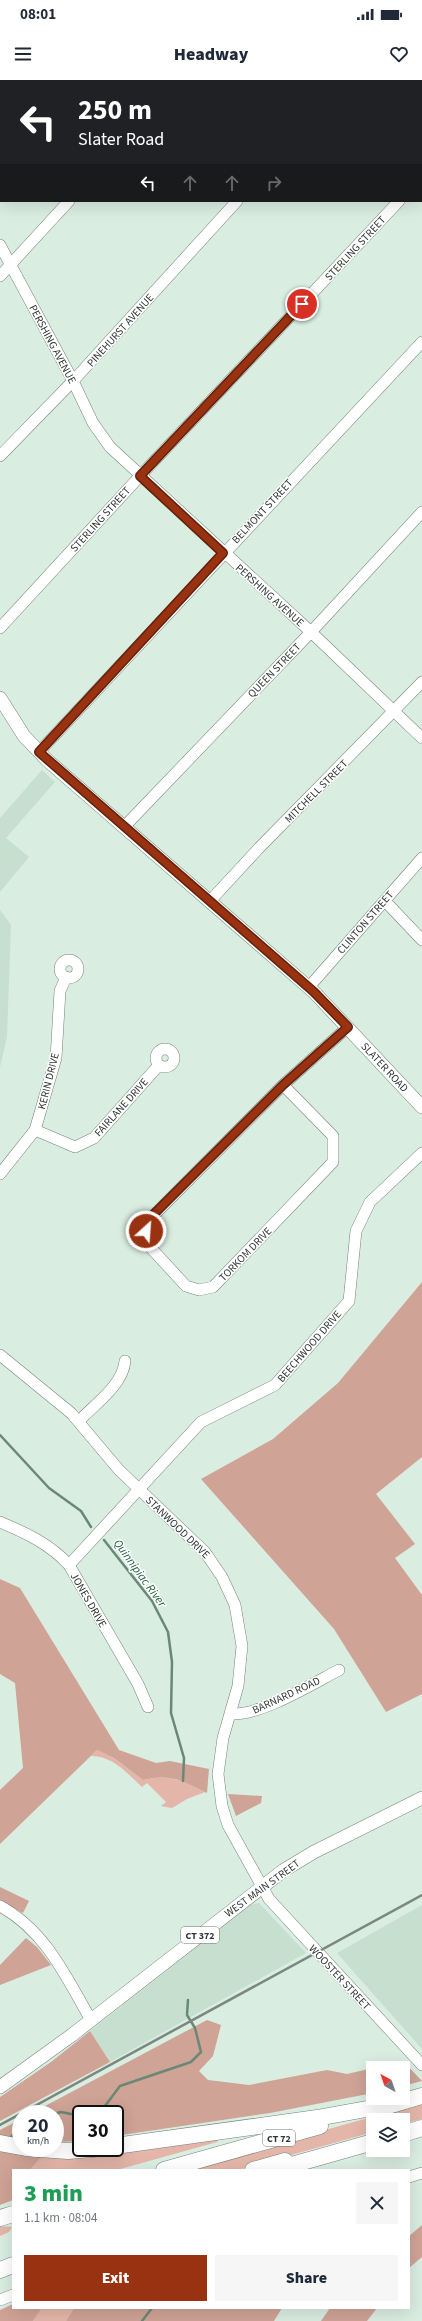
<!DOCTYPE html>
<meta charset="utf-8">
<style>
body{margin:0;font-family:"Source Sans 3",sans-serif;background:#f6f6f7;color:#1f2937;height:100vh;display:flex;flex-direction:column;font-size:15px;white-space:nowrap}
*{box-sizing:border-box;margin:0}
p{font-size:13px;color:#747a83}
.icon{flex:none;width:22px;height:22px;fill:none;stroke:currentColor;stroke-width:2;stroke-linecap:round;stroke-linejoin:round}
.map{position:relative;flex:1;overflow:hidden}
.panel{position:absolute;left:12px;top:2089px;width:398px;height:140px;display:flex;flex-direction:column;background:#fff;border-radius:0px;box-shadow:0 4px 16px #0002}
.panel>*{flex:none}
.hud{position:absolute;left:0px;top:0px;width:422px;height:122px;box-shadow:0 4px 16px #0002;background:#202124;color:#fff;overflow:hidden}
.needle{width:26px;rotate:320deg}
.controls{position:absolute;left:366px;top:1981px;display:grid;gap:8px}
.controls a{display:grid;place-items:center;width:44px;height:44px;border-radius:0px;background:#fff;box-shadow:0 4px 16px #0002;font-size:20px}
.speed{position:absolute;left:12px;top:2025px;display:flex;gap:8px;font-size:20px;font-weight:700;text-align:center}
.speed>*{display:grid;place-content:center;width:52px;height:52px;border-radius:50%;background:#fff;box-shadow:0 4px 16px #0002;line-height:1}
.speed small{font-size:10px;font-weight:400}
.speed .limit{border:2px solid #111;border-radius:6px;background:#fff;color:#111}
.pin{position:absolute;display:grid;place-items:center;width:34px;height:34px;color:#fff;margin:-17px;border:2px solid #fff;border-radius:50%;box-shadow:0 1px 4px #0007}
.me{position:absolute;width:44px;margin:-22px;rotate:26deg;stroke-linejoin:round;filter:drop-shadow(0 0 3px #0008)}
.turn{display:flex;align-items:center;gap:14px;height:84px;padding:0 12px;font-size:18px}
.turn .icon{width:52px;height:52px;stroke-width:2.5}
.turn b{display:block;font-size:28px;line-height:34px}
.lanes{display:flex;align-items:center;height:38px;padding:0 12px;background:#0003;justify-content:center;gap:20px;direction:ltr}
.lanes .off{opacity:.35}
.round{display:grid;place-items:center;flex:none;width:42px;height:42px;border-radius:0px;background:#f6f6f7}
.headline{display:flex;align-items:center;justify-content:space-between;height:68px;padding:0 12px}
h1{font-size:24px;font-weight:800;line-height:30px;color:#1e9e55}
.button{display:flex;gap:8px;margin-top:auto;padding:8px 12px}
.button a{flex:1;height:46px;border-radius:0px;background:#993211;color:#fff;font-size:16px;font-weight:800;line-height:46px;text-align:center}
.button a+a{background:#f6f6f7;color:#1f2937}
.status{display:flex;justify-content:space-between;align-items:center;height:28px;padding:0 20px;background:#fff;direction:ltr}
.status svg{height:11px;fill:currentColor}
header{display:flex;justify-content:space-between;align-items:center;height:52px;padding:0 12px;background:#fff;font-size:18px;font-weight:800}
.map>svg:first-child{display:block}
</style>
<div class="status"><b>08:01</b><svg viewBox="0 0 49 12"><path d="M0 12V9h3v3zM5 12V6h3v6zM10 12V3h3v9zM15 12V0h3v12zM26 1h20v11H26zM47 4h2v5h-2z"/></svg></div>
<header><svg class="icon" aria-label="menu" viewBox="0 0 24 24"><path d="M4 6h16M4 12h16M4 18h16"/></svg>Headway<svg class="icon" aria-label="heart" viewBox="0 0 24 24"><path d="M12 20l-8-8c-3-5 5-10 8-4 3-6 11-1 8 4z"/></svg></header>
<div class="map">
<svg width="422" height="2241" viewBox="0 0 422 2241">
<rect width="100%" height="100%" fill="#daede1"/>
<g fill="#c7dfcf">
<path d="M42,690L55,702L6,758L29,777L0,812V738Z"/>
<path d="M0,830L11,845L7,957L0,987Z"/>
<path d="M259,1823L306,1873L110,1982L90,1951L252,1824Z"/>
<path d="M422,1825V1969L337,1873Z"/>
</g>
<g fill="#e4b6a9">
<path d="M97,1670L114,1678L143,1700C169,1694 182,1700 205,1712L187,1719L172,1728L161,1726L166,1722L147,1703L142,1707C127,1693 113,1676 91,1676Z"/>
<path d="M422,2023V2039L403,2044V2040H373V2052L238,2090H181Z"/>
<path d="M219,2058L217,2062L117,2090H30L44,2074Z"/>
<path d="M0,2146L12,2147L9,2152L0,2156Z"/>
<path d="M41,2228H74L66,2241H33Z"/>
</g>
<g fill="#cfa396">
<path d="M357,0H422V73L421,1Z"/>
<path d="M422,1202V1377L376,1414L415,1464L395,1478L422,1515V1614L386,1632L334,1549L201,1399L273,1359L338,1303Z"/>
<path d="M0,1499L20,1508L119,1670L156,1683L170,1681L209,1689L207,1713C182,1701 171,1693 143,1700L114,1678L97,1670L0,1764V1710L23,1688L15,1603L0,1594Z"/>
<path d="M228,1714L262,1716L261,1723L236,1736Z"/>
<path d="M0,1807L29,1821L23,1833L0,1822Z"/>
<path d="M26,1858L37,1867L51,1885L0,1905V1885Z"/>
<path d="M207,1940L221,1945L213,1976L199,1991L208,2000L249,2005L327,1990L347,1994L403,1981L422,2001L403,2006V1988H373V2013L270,2033L115,2056V2034H81V2061L55,2062V2034H30Z"/>
<path d="M90,1951L110,1982L0,2041V2017L51,1982Z"/>
<path d="M21,2039V2060L0,2056V2050Z"/>
<path d="M0,2068L44,2074L30,2090H13V2120L0,2125Z"/>
<path d="M422,2145V2177L409,2188V2156Z"/>
<path d="M13,2224V2228L41,2229L33,2241H0V2230Z"/>
<path d="M74,2228H282L274,2241H66Z"/>
<path d="M330,2228H377L367,2241H321Z"/>
</g>
<g fill="none" stroke-linecap="round" stroke-linejoin="round">
<g stroke="#6a8876" stroke-width="2.5">
<path d="M0,1355L49,1408L81,1431L91,1447"/>
<path d="M104,1460L152,1521L168,1552L172,1582L171,1633L184,1678L183,1701"/>
<path d="M53,2034L61,2032L81,2036"/>
<path d="M99,2034L120,2006L191,1982L201,1972L195,1948L187,1935L188,1920"/>
<path d="M9,2059L21,2047"/>
<path d="M142,2241L152,2228"/>
</g>
<defs>
<g id="minor">
<path d="M11,1V0"/>
<path d="M178,1L179,0"/>
<path d="M0,12L1,11"/>
<path d="M421,98L422,97"/>
<path d="M0,165L73,301L93,343L110,367L311,552L422,658"/>
<path d="M0,196L69,121"/>
<path d="M0,376L73,301L237,121"/>
<path d="M0,548L140,396L399,121"/>
<path d="M39,672L422,262"/>
<path d="M124,747L311,552L422,432"/>
<path d="M210,821L259,768L422,602"/>
<path d="M385,821L422,860"/>
<circle cx="69" cy="889" r="9"/>
<path d="M309,907L422,778"/>
<circle cx="165" cy="978" r="9"/>
<path d="M283,1005L333,1056V1082L213,1207L199,1210L186,1206L150,1167L147,1151L153,1136Z"/>
<path d="M283,1005L348,947"/>
<path d="M35,1050L75,1067L94,1058L159,985"/>
<path d="M0,1094L35,1050L56,978L60,911L66,897"/>
<path d="M0,1275L71,1333L119,1390L205,1472L222,1497L235,1525L242,1566L238,1606L223,1658L218,1694L222,1726L228,1745L269,1819L422,1985"/>
<path d="M79,1341C95,1324 123,1305 125,1281"/>
<path d="M0,1442C26,1453 50,1464 69,1485L138,1604L148,1627"/>
<path d="M69,1485L201,1342L275,1305L349,1221L356,1151L370,1122L422,1073"/>
<path d="M231,1634C260,1636 312,1604 339,1590"/>
<path d="M0,1826C46,1851 66,1897 91,1940"/>
<path d="M409,2097L422,2093"/>
<path d="M0,2220L13,2215"/>
</g>
<g id="major">
<path d="M347,0L348,1"/>
<path d="M421,82L422,83"/>
<path d="M0,618L24,656L47,680L314,912L422,1027"/>
<path d="M0,2007L72,1955L284,1790L314,1772L422,1718"/>
</g>
<g id="highway">
<path d="M384,2027L422,2016"/>
<path d="M403,2054L422,2048"/>
<path d="M0,2063L21,2067"/>
<path d="M115,2066L317,2038L394,2024"/>
<path d="M26,2068L68,2071L103,2068"/>
<path d="M164,2090L320,2046"/>
<path d="M253,2090L285,2081"/>
<path d="M274,2090L373,2062"/>
<path d="M0,2138L13,2134"/>
<path d="M0,2190L13,2185"/>
</g>
</defs>
<use href="#minor" stroke="#738479" stroke-width="12"/>
<use href="#major" stroke="#738479" stroke-width="14"/>
<use href="#highway" stroke="#738479" stroke-width="17"/>
<use href="#minor" stroke="#fff" stroke-width="11"/>
<use href="#major" stroke="#fff" stroke-width="13"/>
<use href="#highway" stroke="#fff" stroke-width="16"/>
<path stroke="#7b8780" stroke-width="2.5" d="M0,2045L422,1815"/>
</g>
<g fill="none" stroke-linecap="round" stroke-linejoin="round">
<defs>
<path id="route" d="M146,1151L152,1136L283,1005L348,947L314,912L39,672L223,473L140,396L302,224"/>
</defs>
<use href="#route" stroke="#63200b" stroke-width="10"/>
<use href="#route" stroke="#993211" stroke-width="7"/>
</g>
<g text-anchor="middle" stroke-width="3" stroke-linejoin="round" paint-order="stroke">
<g fill="#fff" stroke="#6e7370" stroke-width="1">
<rect x="181" y="1847" width="38" height="16" rx="3"/>
<rect x="263" y="2050" width="32" height="16" rx="3"/>
</g>
<g font-size="10" font-weight="bold" fill="#303733">
<text x="200" y="1859">CT 372</text>
<text x="279" y="2062">CT 72</text>
</g>
<g font-size="11" fill="#303733" stroke="#fff">
<text transform="translate(355 168) rotate(-47)" y="4">STERLING STREET</text>
<text transform="translate(120 250) rotate(-48)" y="4">PINEHURST AVENUE</text>
<text transform="translate(53 264) rotate(62)" y="4">PERSHING AVENUE</text>
<text transform="translate(262 431) rotate(-47)" y="4">BELMONT STREET</text>
<text transform="translate(100 439) rotate(-48)" y="4">STERLING STREET</text>
<text transform="translate(270 515) rotate(42)" y="4">PERSHING AVENUE</text>
<text transform="translate(274 590) rotate(-46)" y="4">QUEEN STREET</text>
<text transform="translate(316 711) rotate(-45)" y="4">MITCHELL STREET</text>
<text transform="translate(365 842) rotate(-49)" y="4">CLINTON STREET</text>
<text transform="translate(385 987) rotate(47)" y="4">SLATER ROAD</text>
<text transform="translate(48 1001) rotate(-76)" y="4">KERIN DRIVE</text>
<text transform="translate(121 1027) rotate(-48)" y="4">FAIRLANE DRIVE</text>
<text transform="translate(245 1174) rotate(-46)" y="4">TORKOM DRIVE</text>
<text transform="translate(309 1266) rotate(-49)" y="4">BEECHWOOD DRIVE</text>
<text transform="translate(178 1447) rotate(44)" y="4">STANWOOD DRIVE</text>
<text transform="translate(89 1520) rotate(60)" y="4">JONES DRIVE</text>
<text transform="translate(286 1615) rotate(-25)" y="4">BARNARD ROAD</text>
<text transform="translate(262 1808) rotate(-36)" y="4">WEST MAIN STREET</text>
<text transform="translate(340 1897) rotate(47)" y="4">WOOSTER STREET</text>
</g>
<g font-size="12" font-style="italic" fill="#216240" stroke="#fff">
<text transform="translate(140 1493) rotate(54)" y="4">Quinnipiac River</text>
</g>
</g>
</svg>
<div class="controls">
<a><svg class="needle" viewBox="-14 -14 28 28"><path d="M0-13l5 13h-10z" fill="#e53935"/><path d="M0 13l5-13h-10z" fill="#747a83"/></svg></a>
<a><svg class="icon" aria-label="layers" viewBox="0 0 24 24"><path d="M12 4l9 5-9 5-9-5zM3 14l9 5 9-5"/></svg></a>
</div>
<div class="speed"><div>20<small>km/h</small></div><div class="limit">30</div></div>
<div class="pin" style="left:302px;top:224px;background:#d93025"><svg class="icon" aria-label="arrive" viewBox="0 0 24 24"><path d="M6 21V4h12l-3 4 3 4H6"/></svg></div>
<svg class="me" style="left:146px;top:1151px" viewBox="-20 -20 40 40"><circle r="17" fill="#993211" stroke="#fff" stroke-width="3"/><path d="M0-11L8 9 0 5-8 9z" fill="#fff"/></svg>
<div class="hud">
<div class="turn"><svg class="icon" aria-label="left" viewBox="0 0 24 24"><path d="M17 20v-9H6M10 6l-5 5 5 5"/></svg><div><b>250 m</b>Slater Road</div></div>
<div class="lanes"><svg class="icon" aria-label="left" viewBox="0 0 24 24"><path d="M17 20v-9H6M10 6l-5 5 5 5"/></svg><svg class="icon off" aria-label="ahead" viewBox="0 0 24 24"><path d="M12 20V5M6 11l6-6 6 6"/></svg><svg class="icon off" aria-label="ahead" viewBox="0 0 24 24"><path d="M12 20V5M6 11l6-6 6 6"/></svg><svg class="icon off" aria-label="right" viewBox="0 0 24 24"><path d="M7 20v-9h11M14 6l5 5-5 5"/></svg></div>
</div>
<section class="panel">
<div class="headline"><div><h1>3 min</h1><p>1.1 km · 08:04</p></div><a class="round"><svg class="icon" aria-label="close" viewBox="0 0 24 24"><path d="M6 6l12 12M18 6L6 18"/></svg></a></div>
<div class="button"><a>Exit</a><a>Share</a></div>
</section>
</div>
